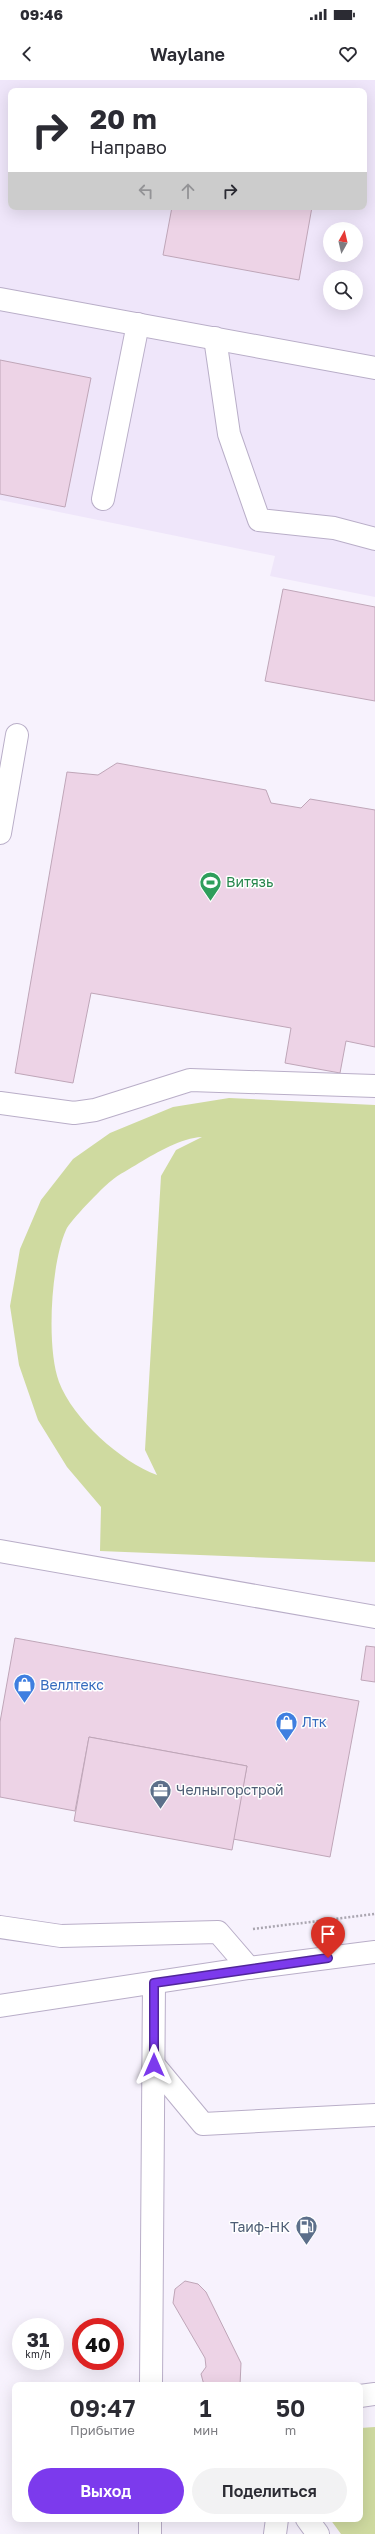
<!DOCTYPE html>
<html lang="ru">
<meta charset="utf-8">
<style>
body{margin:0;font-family:"Golos Text",sans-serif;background:#f2f2f3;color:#2b2b33;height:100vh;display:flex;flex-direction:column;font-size:15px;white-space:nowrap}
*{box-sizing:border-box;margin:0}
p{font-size:13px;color:#7c7c81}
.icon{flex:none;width:22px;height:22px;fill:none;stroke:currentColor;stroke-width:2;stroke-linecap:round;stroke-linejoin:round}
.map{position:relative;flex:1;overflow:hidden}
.drawer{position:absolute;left:12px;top:2302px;width:351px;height:140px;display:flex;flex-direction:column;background:#fff;border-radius:8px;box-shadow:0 4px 16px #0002}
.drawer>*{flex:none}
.banner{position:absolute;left:8px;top:8px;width:359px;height:122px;border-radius:8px;box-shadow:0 4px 16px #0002;background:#fff;color:#2b2b33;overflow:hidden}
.needle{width:26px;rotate:8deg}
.controls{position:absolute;left:323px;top:142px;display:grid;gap:8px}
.controls a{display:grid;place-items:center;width:40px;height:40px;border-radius:50%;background:#fff;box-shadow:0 4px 16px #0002;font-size:20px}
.speed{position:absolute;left:12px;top:2238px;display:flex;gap:8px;font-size:20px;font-weight:700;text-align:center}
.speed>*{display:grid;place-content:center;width:52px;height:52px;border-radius:50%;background:#fff;box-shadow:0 4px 16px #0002;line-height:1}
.speed small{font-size:10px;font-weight:400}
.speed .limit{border:6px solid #d22;background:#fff;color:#111}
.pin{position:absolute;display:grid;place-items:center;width:34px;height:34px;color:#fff;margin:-41px -17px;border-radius:50% 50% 50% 0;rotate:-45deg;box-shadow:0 0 4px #0007}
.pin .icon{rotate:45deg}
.me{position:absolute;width:44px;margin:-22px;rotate:0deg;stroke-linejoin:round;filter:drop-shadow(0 0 3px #0008)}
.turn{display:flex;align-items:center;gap:14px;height:84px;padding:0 16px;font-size:18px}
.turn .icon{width:52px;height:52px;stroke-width:2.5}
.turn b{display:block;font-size:28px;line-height:34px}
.lanes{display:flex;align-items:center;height:38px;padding:0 16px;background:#0003;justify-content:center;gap:20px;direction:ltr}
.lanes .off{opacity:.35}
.eta{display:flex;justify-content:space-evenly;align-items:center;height:68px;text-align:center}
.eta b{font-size:24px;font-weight:600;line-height:28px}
.cta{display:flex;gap:8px;margin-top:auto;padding:8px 16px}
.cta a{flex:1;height:46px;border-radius:24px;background:#7c3aed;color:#fff;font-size:16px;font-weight:600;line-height:46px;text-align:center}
.cta a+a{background:#f2f2f3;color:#2b2b33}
.status{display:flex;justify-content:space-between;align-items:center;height:28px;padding:0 20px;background:#fff;direction:ltr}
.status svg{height:11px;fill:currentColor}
header{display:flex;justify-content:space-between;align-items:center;height:52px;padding:0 16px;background:#fff;font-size:18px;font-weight:600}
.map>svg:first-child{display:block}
</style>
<div class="status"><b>09:46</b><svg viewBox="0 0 49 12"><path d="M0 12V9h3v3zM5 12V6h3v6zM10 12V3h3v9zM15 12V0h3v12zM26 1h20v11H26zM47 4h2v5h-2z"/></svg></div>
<header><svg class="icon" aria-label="back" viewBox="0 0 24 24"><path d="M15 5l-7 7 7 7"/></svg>Waylane<svg class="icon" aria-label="heart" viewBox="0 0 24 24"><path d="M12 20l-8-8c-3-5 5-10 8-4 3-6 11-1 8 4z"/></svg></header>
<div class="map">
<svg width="375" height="2454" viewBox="0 0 375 2454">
<rect width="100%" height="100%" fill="#f7f2fd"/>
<path fill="#efe6fa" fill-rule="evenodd" d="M0,0H375V517L270,496L275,476L0,420ZM11,11H364V127H11ZM330,149H356V175H330ZM330,197H356V223H330Z"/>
<g fill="#cfdaa0" fill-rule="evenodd">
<path d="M229,1018L375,1025V1482L100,1471L101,1427L67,1387L38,1340L19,1285L10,1226L20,1169L41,1120L73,1079L110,1053L173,1027ZM202,1057L176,1070L161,1096L145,1370L157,1395C121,1382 73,1339 59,1302C46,1267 51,1183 66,1150C70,1141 102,1108 111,1101C119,1094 130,1089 139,1083C158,1072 181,1058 202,1057Z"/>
<path d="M375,2347V2454H341L330,2439H360V2348Z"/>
</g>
<g fill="#edd3e6" stroke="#bfa6b8">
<path d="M172,127H312L299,200L163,175Z"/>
<path d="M0,280L91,298L65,427L0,414Z"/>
<path d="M283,509L375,527V621L265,601Z"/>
<path d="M117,683L266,710L271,723L301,728L310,719L375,730V967L346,961L340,993L285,983L291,948L91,913L73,1003L15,993L67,692L98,695Z"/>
<path d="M15,1558L359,1621L330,1777L233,1759L247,1686L89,1657L75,1731L0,1717V1642Z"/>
<path d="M366,1566L375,1567V1602L361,1600Z"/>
<path d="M89,1657L247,1686L232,1770L74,1741Z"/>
<path d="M185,2201L198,2204L206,2212L241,2283L240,2305H204L201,2294L206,2287L205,2278L173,2223L175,2209Z"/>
</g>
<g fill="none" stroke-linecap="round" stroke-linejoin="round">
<defs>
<g id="minor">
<path d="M0,219L375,288"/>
<path d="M215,258L229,354L259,440L334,448L375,459"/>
<path d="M103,419L138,244"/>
<path d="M0,753L17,655"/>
<path d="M0,1023L74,1033L95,1030L190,1000L375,1006"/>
<path d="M0,1471L375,1537"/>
<path d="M0,1847L61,1856L218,1852L249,1888"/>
<path d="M0,1926L249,1888L375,1872"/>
<path d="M154,1985L203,2044L375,2035"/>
<path d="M151,2305L154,1903"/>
<path d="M360,2316L375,2314"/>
<path d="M307,2439L318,2454"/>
<path d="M150,2454V2439"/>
<path d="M275,2454L277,2439"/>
</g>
</defs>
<use href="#minor" stroke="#b9aec8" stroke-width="24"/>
<path stroke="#aaa6b0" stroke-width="2.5" stroke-dasharray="2 2" stroke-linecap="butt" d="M253,1849L375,1834"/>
<use href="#minor" stroke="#fff" stroke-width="22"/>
</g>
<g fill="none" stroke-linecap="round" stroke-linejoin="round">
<defs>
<path id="route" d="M154,1985V1903L328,1878"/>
</defs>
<use href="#route" stroke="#51269a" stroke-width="10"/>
<use href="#route" stroke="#7c3aed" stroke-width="7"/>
</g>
<defs>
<symbol id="stadium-pin" viewBox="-11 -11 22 30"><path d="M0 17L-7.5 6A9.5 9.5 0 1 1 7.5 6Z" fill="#2e9e5b" stroke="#fff"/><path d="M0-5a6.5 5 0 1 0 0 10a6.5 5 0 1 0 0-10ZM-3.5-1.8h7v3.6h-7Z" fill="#fff"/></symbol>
<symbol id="shop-pin" viewBox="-11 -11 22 30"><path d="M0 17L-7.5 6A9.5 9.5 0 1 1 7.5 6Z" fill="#3f7fe0" stroke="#fff"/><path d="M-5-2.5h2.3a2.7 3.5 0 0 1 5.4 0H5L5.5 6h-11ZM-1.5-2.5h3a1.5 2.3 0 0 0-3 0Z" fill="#fff"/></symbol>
<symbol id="office-pin" viewBox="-11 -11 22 30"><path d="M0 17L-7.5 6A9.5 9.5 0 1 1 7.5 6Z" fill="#5c6f8a" stroke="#fff"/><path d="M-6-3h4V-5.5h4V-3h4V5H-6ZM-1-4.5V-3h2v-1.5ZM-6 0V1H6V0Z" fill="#fff"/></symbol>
<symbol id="fuel-pin" viewBox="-11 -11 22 30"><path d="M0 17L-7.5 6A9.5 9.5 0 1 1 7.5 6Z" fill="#5c6f8a" stroke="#fff"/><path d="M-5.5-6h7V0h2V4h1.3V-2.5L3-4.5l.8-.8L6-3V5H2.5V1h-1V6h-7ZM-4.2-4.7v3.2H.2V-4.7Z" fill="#fff"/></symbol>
</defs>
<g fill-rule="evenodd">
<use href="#stadium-pin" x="198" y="790" width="25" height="34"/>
<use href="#shop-pin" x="12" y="1592" width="25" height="34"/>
<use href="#shop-pin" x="274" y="1630" width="25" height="34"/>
<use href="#office-pin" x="148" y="1698" width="25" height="34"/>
<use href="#fuel-pin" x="294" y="2134" width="25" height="34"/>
</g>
<g text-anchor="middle" stroke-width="3" stroke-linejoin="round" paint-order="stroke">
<g font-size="14" fill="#27864d" stroke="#fff" text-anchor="start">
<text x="226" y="807">Витязь</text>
</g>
<g font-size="14" fill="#366cbe" stroke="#fff" text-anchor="start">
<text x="40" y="1610">Веллтекс</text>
<text x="302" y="1647">Лтк</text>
</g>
<g font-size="14" fill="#4e5e75" stroke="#fff" text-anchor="start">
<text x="176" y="1715">Челныгорстрой</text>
<text x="290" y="2152" text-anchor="end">Таиф-НК</text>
</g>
</g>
</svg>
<div class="controls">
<a><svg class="needle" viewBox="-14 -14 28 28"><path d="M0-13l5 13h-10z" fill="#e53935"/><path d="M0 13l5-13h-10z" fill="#7c7c81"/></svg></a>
<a><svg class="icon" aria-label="search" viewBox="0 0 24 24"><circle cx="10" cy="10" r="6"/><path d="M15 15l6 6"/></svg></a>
</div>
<div class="speed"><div>31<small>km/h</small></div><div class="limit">40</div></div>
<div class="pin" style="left:328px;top:1878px;background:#d93025"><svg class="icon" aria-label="arrive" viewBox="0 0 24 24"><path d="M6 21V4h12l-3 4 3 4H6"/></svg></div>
<svg class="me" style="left:154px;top:1985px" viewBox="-20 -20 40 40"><path d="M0-17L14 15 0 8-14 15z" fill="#7c3aed" stroke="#fff" stroke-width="4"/></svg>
<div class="banner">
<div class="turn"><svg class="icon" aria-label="right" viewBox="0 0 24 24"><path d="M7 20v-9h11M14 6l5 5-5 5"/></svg><div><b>20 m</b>Направо</div></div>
<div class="lanes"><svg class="icon off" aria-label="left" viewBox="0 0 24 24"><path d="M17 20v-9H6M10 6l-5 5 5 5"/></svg><svg class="icon off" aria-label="ahead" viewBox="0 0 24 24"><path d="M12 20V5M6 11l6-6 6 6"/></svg><svg class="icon" aria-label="right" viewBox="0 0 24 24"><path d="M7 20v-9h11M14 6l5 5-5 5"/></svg></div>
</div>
<section class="drawer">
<div class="eta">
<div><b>09:47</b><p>Прибытие</p></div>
<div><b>1</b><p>мин</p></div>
<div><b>50</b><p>m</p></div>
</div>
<div class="cta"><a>Выход</a><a>Поделиться</a></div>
</section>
</div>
